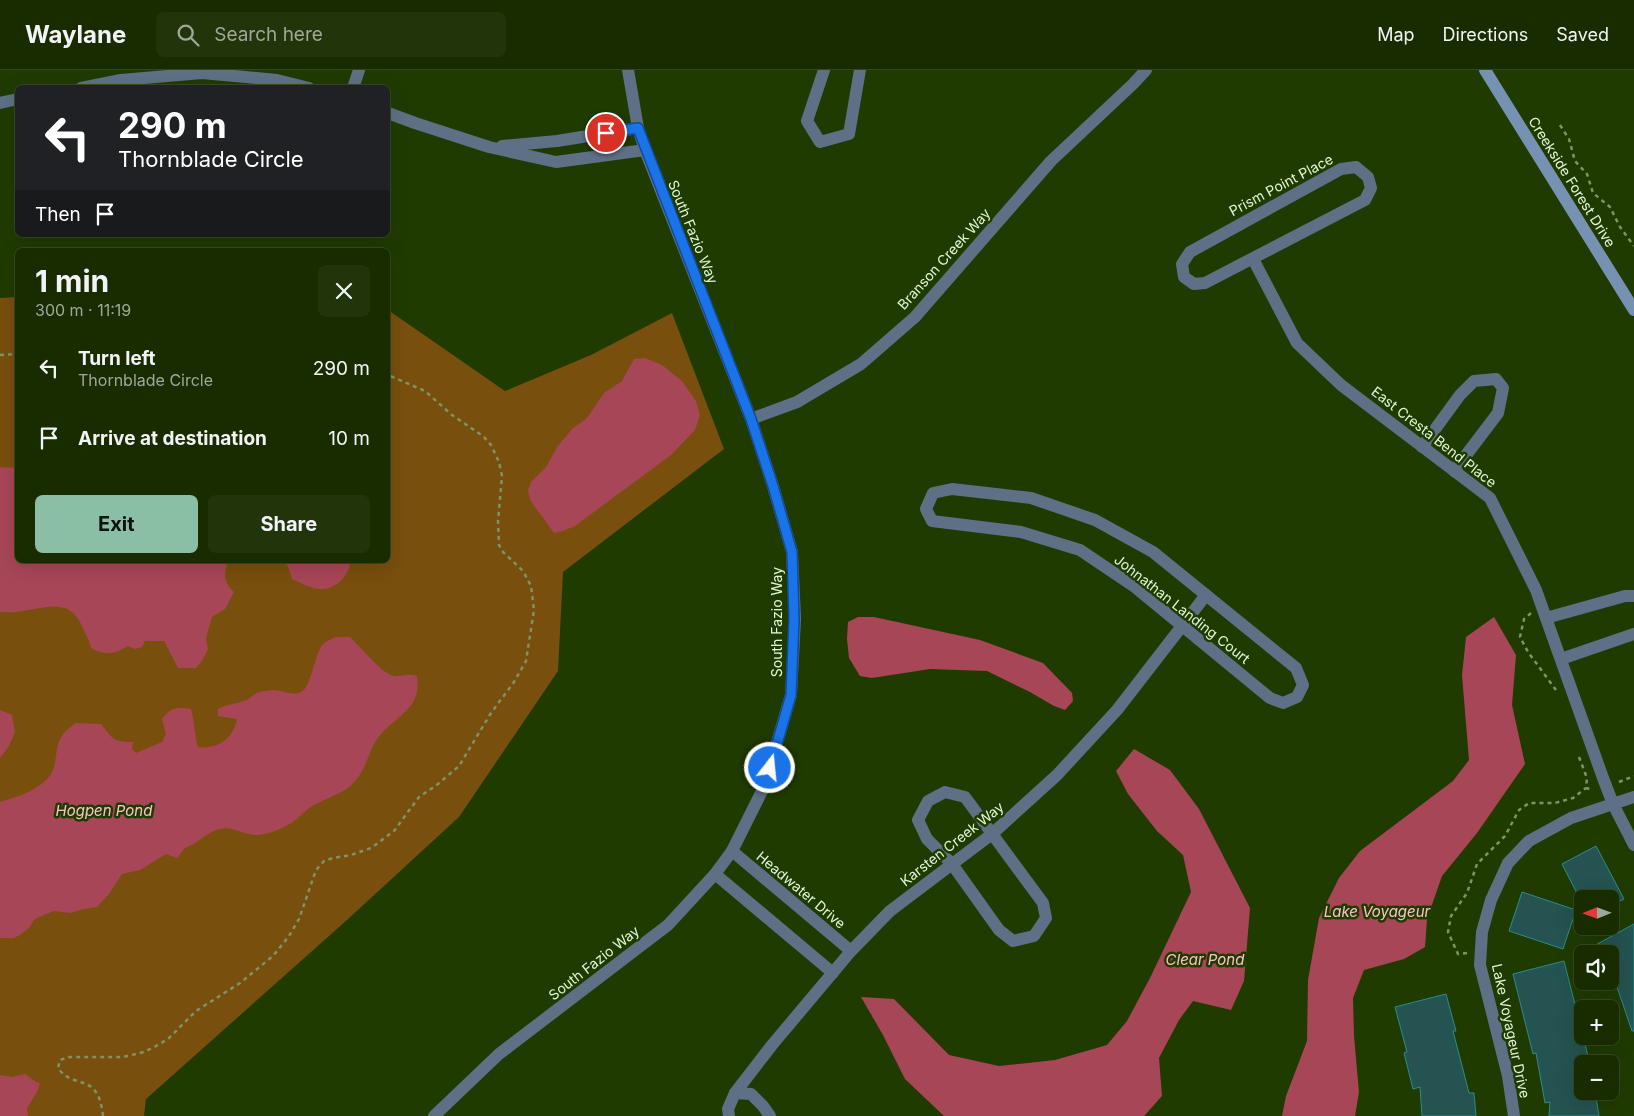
<!DOCTYPE html>
<meta charset="utf-8">
<style>
body{margin:0;font-family:Inter,sans-serif;background:#21340a;color:#f1f3f6;height:100vh;display:flex;flex-direction:column;font-size:19px;white-space:nowrap}
*{box-sizing:border-box;margin:0}
p{font-size:16px;color:#9fa799}
.icon{flex:none;width:28px;height:28px;fill:none;stroke:currentColor;stroke-width:2;stroke-linecap:round;stroke-linejoin:round}
.map{position:relative;flex:1;overflow:hidden}
.sheet{position:absolute;left:15px;top:178px;width:375px;height:315px;display:flex;flex-direction:column;background:#182c00;border-radius:8px;box-shadow:0 5px 20px #0002,0 0 0 1px #364822}
.sheet>*{flex:none}
.guide{position:absolute;left:15px;top:15px;width:375px;height:152px;border-radius:8px;box-shadow:0 5px 20px #0002,0 0 0 1px #364822;background:#202124;color:#fff;overflow:hidden}
.needle{width:32px;rotate:269deg}
.buttons{position:absolute;left:1574px;top:820px;display:grid;gap:10px}
.buttons a{display:grid;place-items:center;width:45px;height:45px;border-radius:8px;background:#182c00;box-shadow:0 5px 20px #0002,0 0 0 1px #364822;font-size:25px}
.pin{position:absolute;display:grid;place-items:center;width:42px;height:42px;color:#fff;margin:-21px;border:2px solid #fff;border-radius:50%;box-shadow:0 1px 5px #0007}
.me{position:absolute;width:55px;margin:-28px;rotate:16deg;stroke-linejoin:round;filter:drop-shadow(0 0 4px #0008)}
.turn{display:flex;align-items:center;gap:18px;height:105px;padding:0 20px;font-size:22px}
.turn .icon{width:65px;height:65px;stroke-width:2.5}
.turn b{display:block;font-size:35px;line-height:42px}
.then{display:flex;align-items:center;height:48px;padding:0 20px;background:#0003;gap:10px;font-size:19px}
.round{display:grid;place-items:center;flex:none;width:52px;height:52px;border-radius:8px;background:#21340a}
.summary{display:flex;align-items:center;justify-content:space-between;height:85px;padding:0 20px}
h1{font-size:30px;font-weight:700;line-height:38px}
.cta{display:flex;gap:10px;margin-top:auto;padding:10px 20px}
.cta a{flex:1;height:58px;border-radius:8px;background:#8abfa5;color:#111;font-size:20px;font-weight:700;line-height:58px;text-align:center}
.cta a+a{background:#21340a;color:#f1f3f6}
ul{padding:0;list-style:none}
li{display:flex;align-items:center;gap:15px;height:70px;padding:0 20px}
li div{flex:1}
li b{display:block;font-size:19px}
li em{font-style:normal}
header{display:flex;align-items:center;gap:30px;box-sizing:border-box;height:70px;padding:0 25px;background:#182c00;border-bottom:1px solid #364822}
header strong{font-size:24px}
nav{display:flex;gap:28px;margin-inline-start:auto;font-size:18px}
.search{width:350px;height:45px;background:#21340a;display:flex;align-items:center;gap:12px;box-sizing:border-box;padding:0 18px;border-radius:8px;color:#9fa799;font-size:19px}
.map>svg:first-child{display:block}
</style>
<header>
<strong>Waylane</strong>
<div class="search"><svg class="icon" aria-label="search" viewBox="0 0 24 24"><circle cx="10" cy="10" r="6"/><path d="M15 15l6 6"/></svg>Search here</div>
<nav><a>Map</a><a>Directions</a><a>Saved</a></nav>
</header>
<div class="map">
<svg width="1634" height="1046" viewBox="0 0 1634 1046">
<rect width="100%" height="100%" fill="#203b00"/>
<path fill="#784f0c" d="M17,227L18,490H388V240L505,321L591,285L672,243L724,379L563,502L558,601L459,747L347,850L146,1029L144,1046H0V228Z"/>
<g fill="#a74656">
<path d="M645,288L662,295L682,311L696,331L700,345L695,360L671,385L575,456L563,461L554,463L530,430L528,420L531,412L546,397L557,377L572,359L587,348L604,323L622,311L634,289Z"/>
<path d="M0,397L17,398L18,490H230C222,501 224,513 234,522L225,539L212,547L206,568L208,579L202,591L196,598H178L164,571H145L142,577L135,579L128,576C115,584 105,586 91,578C90,570 85,564 82,556C68,525 42,540 16,542C11,543 5,542 0,542Z"/>
<path d="M278,490H351C349,506 336,520 319,519C310,518 300,513 292,509L288,496Z"/>
<path d="M858,547H874L980,570L1043,593L1072,623L1073,631L1065,640L1054,636L1030,622L987,601L930,599L872,608L860,606L849,588L847,569L848,552Z"/>
<path d="M1494,547L1516,585L1512,635L1525,694L1477,763L1442,806L1427,849L1425,877L1404,889L1364,900L1353,928L1354,966L1359,1022L1355,1046H1282L1286,1026L1307,971L1308,910L1319,848L1339,808L1360,781L1453,711L1469,690L1462,605L1466,567Z"/>
<path d="M336,567H350C361,577 382,604 394,606C403,607 405,603 417,606C422,637 399,644 381,664C369,677 368,696 356,710C345,724 328,727 314,735C306,739 300,747 293,752C287,756 272,763 265,764C254,767 246,763 235,760C217,754 208,765 194,774C191,776 187,776 184,779C181,782 180,785 177,788L166,784L140,800L122,804L109,824L97,837L84,839L70,843L54,841L39,847L34,850L29,858L20,865L14,868H0V732C17,727 40,720 51,704C58,692 54,674 64,663C67,659 72,656 76,653L101,654C113,669 113,672 133,672L132,679L136,683L162,672L166,664L162,649C171,637 176,637 191,639C195,652 194,664 198,677C218,679 233,669 237,649L218,646V639C226,634 237,634 247,630C251,627 255,623 260,622C264,621 271,620 275,620C284,621 292,626 301,622C311,618 314,585 323,574C326,571 332,569 336,567Z"/>
<path d="M0,640L12,645L15,662L9,676L0,688Z"/>
<path d="M1134,679L1170,700L1199,739L1250,838L1244,911L1231,940L1193,931L1179,950L1159,988L1162,1026L1144,1046H944L905,1009L883,965L861,927L894,929L949,985L999,996L1055,990L1107,975L1127,951L1150,908L1191,822L1183,785L1157,761L1128,724L1116,701Z"/>
<path d="M25,1004L36,1012L40,1013L37,1022L27,1038L28,1046H0V1005L12,1007Z"/>
</g>
<g fill="#245352" stroke="#2b8d8a">
<path d="M1596,776L1624,829L1610,836V829H1580L1562,794Z"/>
<path d="M1522,822L1576,840L1563,879L1509,861Z"/>
<path d="M1634,854V961H1632L1615,911L1610,913V884H1579Z"/>
<path d="M1564,891L1590,994H1582V1021H1595L1599,1046H1549L1550,1032L1545,1033L1536,983L1533,984L1513,904Z"/>
<path d="M1446,924L1456,961H1453L1469,1023H1474L1476,1046H1422L1420,1017L1413,1019L1404,983L1407,982L1395,937Z"/>
</g>
<g fill="none" stroke-linecap="round" stroke-linejoin="round">
<g stroke="#7e9467" stroke-width="2.5" stroke-dasharray="4 4" stroke-linecap="butt">
<path d="M1560,55L1569,69L1575,91L1587,104L1593,123L1610,137L1620,157L1634,176"/>
<path d="M0,285L18,284"/>
<path d="M1531,543L1524,549L1520,567L1528,582L1556,620"/>
<path d="M1579,687L1587,708L1586,718L1593,720"/>
<path d="M1619,712L1634,706"/>
<path d="M1467,883L1458,884L1448,862L1451,846L1467,823L1477,794L1505,766L1519,740L1529,733H1555L1573,728L1586,718"/>
<path d="M103,1046C98,1000 74,1021 58,998L60,990L70,987H123L144,982L156,976L168,969L196,941L240,913L273,886L289,866L299,849L316,800L324,791L333,788L351,785L371,778L394,761L419,727L438,714L459,696L491,643L514,612L526,591L534,540L531,516L523,501L503,482L499,475L498,451L502,406L499,392L491,375L483,366L452,345L425,321L388,305"/>
</g>
<g stroke="#5e7085" stroke-width="12">
<path d="M824,0L807,51L820,72L849,64L860,0"/>
<path d="M81,18L121,10L202,3L277,10L309,18"/>
<path d="M353,18L359,0"/>
<path d="M0,33L18,29"/>
<path d="M388,43L415,53L489,77L556,92L645,80"/>
<path d="M502,76L557,71L638,58"/>
<path d="M1356,97L1368,107L1371,118L1365,130L1205,213L1194,214L1184,207L1182,194L1190,182L1341,99Z"/>
<path d="M1253,189L1297,273L1341,315L1490,428L1536,520L1603,708L1613,734L1634,775"/>
<path d="M751,349L797,332L861,294L915,247L1051,91L1133,14L1146,0"/>
<path d="M1422,377L1460,325L1474,311L1496,309L1503,318L1498,343L1454,401"/>
<path d="M952,419L1031,428L1095,450L1153,482L1296,598L1303,615L1297,627L1283,633L1270,628L1135,517L1080,480L1021,462L932,451L926,439L933,423Z"/>
<path d="M1546,548L1625,526H1634"/>
<path d="M1561,589L1634,564"/>
<path d="M945,722L965,727L1043,833L1046,848L1034,866L1013,871L999,860L952,794L927,769L918,750L928,731Z"/>
<path d="M732,781L851,881"/>
<path d="M715,804L833,903"/>
<path d="M735,1023L751,1024L763,1036L770,1046"/>
<path d="M434,1046L499,984L668,855L715,804L732,781L764,717L791,625L795,549L792,482L773,416L751,349L645,80L638,58L628,0"/>
<path d="M729,1046L728,1039L735,1023L772,975L851,881L890,841L992,764L1057,705L1117,640L1206,525"/>
<path d="M1514,1046L1508,1006L1480,895L1482,862L1491,830L1508,793L1529,771L1571,748L1634,727"/>
</g>
<path stroke="#7592b3" stroke-width="12" d="M1485,0L1634,240"/>
</g>
<g fill="none" stroke-linecap="round" stroke-linejoin="round">
<defs>
<path id="route" d="M606,63L638,58L751,349L773,416L792,482L794,549L791,625L770,698"/>
</defs>
<use href="#route" stroke="#114b97" stroke-width="12"/>
<use href="#route" stroke="#1a73e8" stroke-width="9"/>
</g>
<g text-anchor="middle" stroke-width="5" stroke-linejoin="round" paint-order="stroke">
<g font-size="14" fill="#e2f4d6" stroke="#203b00">
<text transform="translate(1572 112) rotate(58)" y="5">Creekside Forest Drive</text>
<text transform="translate(1281 115) rotate(-28)" y="5">Prism Point Place</text>
<text transform="translate(693 162) rotate(68)" y="5">South Fazio Way</text>
<text transform="translate(944 189) rotate(-48)" y="5">Branson Creek Way</text>
<text transform="translate(1434 367) rotate(38)" y="5">East Cresta Bend Place</text>
<text transform="translate(1182 539) rotate(38)" y="5">Johnathan Landing Court</text>
<text transform="translate(777 552) rotate(-90)" y="5">South Fazio Way</text>
<text transform="translate(952 774) rotate(-38)" y="5">Karsten Creek Way</text>
<text transform="translate(801 820) rotate(40)" y="5">Headwater Drive</text>
<text transform="translate(594 893) rotate(-38)" y="5">South Fazio Way</text>
<text transform="translate(1511 961) rotate(78)" y="5">Lake Voyageur Drive</text>
</g>
<g font-size="15" font-style="italic" fill="#f9c2c7" stroke="#203b00">
<text x="104" y="746">Hogpen Pond</text>
<text x="1377" y="847">Lake Voyageur</text>
<text x="1205" y="895">Clear Pond</text>
</g>
</g>
</svg>
<div class="buttons">
<a><svg class="needle" viewBox="-14 -14 28 28"><path d="M0-13l5 13h-10z" fill="#e53935"/><path d="M0 13l5-13h-10z" fill="#9fa799"/></svg></a>
<a><svg class="icon" aria-label="sound" viewBox="0 0 24 24"><path d="M4 9h4l5-4v14l-5-4H4zM17 9q2 3 0 6"/></svg></a>
<a>+</a>
<a>−</a>
</div>
<div class="pin" style="left:606px;top:63px;background:#d93025"><svg class="icon" aria-label="arrive" viewBox="0 0 24 24"><path d="M6 21V4h12l-3 4 3 4H6"/></svg></div>
<svg class="me" style="left:770px;top:698px" viewBox="-20 -20 40 40"><circle r="17" fill="#1a73e8" stroke="#fff" stroke-width="3"/><path d="M0-11L8 9 0 5-8 9z" fill="#fff"/></svg>
<div class="guide">
<div class="turn"><svg class="icon" aria-label="left" viewBox="0 0 24 24"><path d="M17 20v-9H6M10 6l-5 5 5 5"/></svg><div><b>290 m</b>Thornblade Circle</div></div>
<div class="then">Then<svg class="icon" aria-label="arrive" viewBox="0 0 24 24"><path d="M6 21V4h12l-3 4 3 4H6"/></svg></div>
</div>
<section class="sheet">
<div class="summary"><div><h1>1 min</h1><p>300 m · 11:19</p></div><a class="round"><svg class="icon" aria-label="close" viewBox="0 0 24 24"><path d="M6 6l12 12M18 6L6 18"/></svg></a></div>
<ul>
<li><svg class="icon" aria-label="left" viewBox="0 0 24 24"><path d="M17 20v-9H6M10 6l-5 5 5 5"/></svg><div><b>Turn left</b><p>Thornblade Circle</p></div><em>290 m</em></li>
<li><svg class="icon" aria-label="arrive" viewBox="0 0 24 24"><path d="M6 21V4h12l-3 4 3 4H6"/></svg><div><b>Arrive at destination</b></div><em>10 m</em></li>
</ul>
<div class="cta"><a>Exit</a><a>Share</a></div>
</section>
</div>
